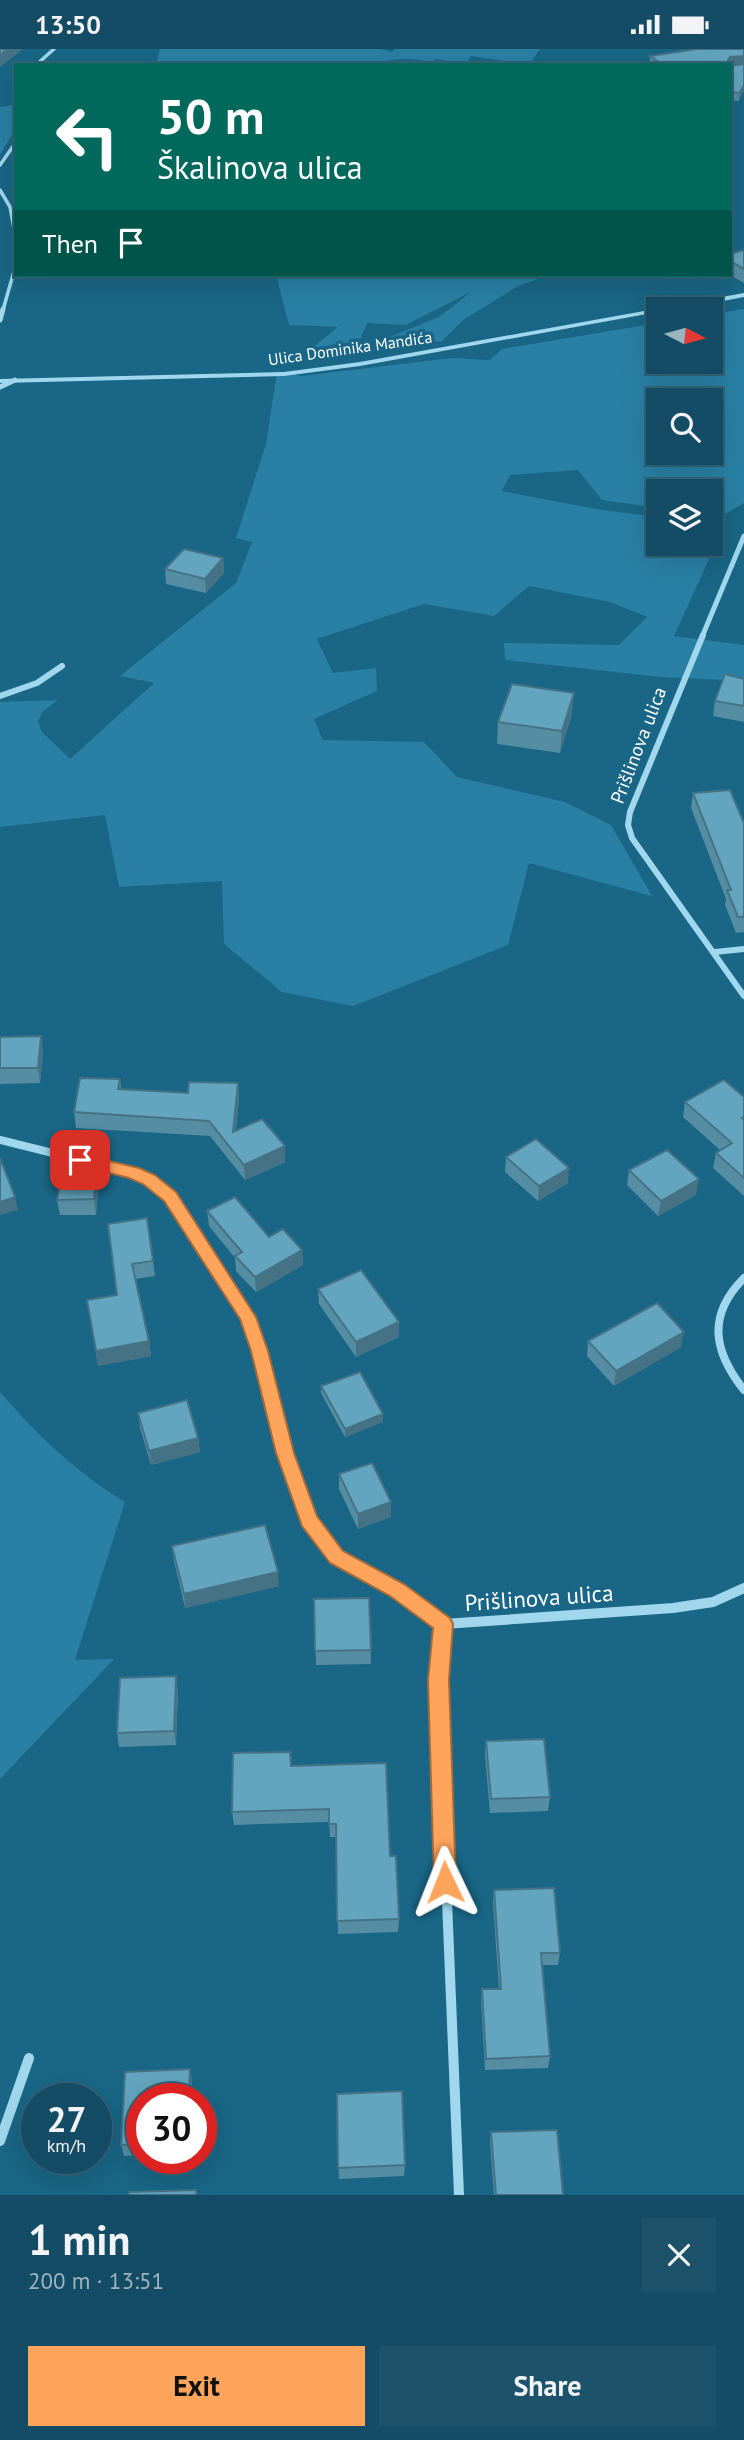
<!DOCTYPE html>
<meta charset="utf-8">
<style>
body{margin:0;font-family:"PT Sans",sans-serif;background:#1c536a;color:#f1f3f6;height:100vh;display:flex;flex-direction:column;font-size:26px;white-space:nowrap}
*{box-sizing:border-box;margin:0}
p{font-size:23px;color:#9db4bf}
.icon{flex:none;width:38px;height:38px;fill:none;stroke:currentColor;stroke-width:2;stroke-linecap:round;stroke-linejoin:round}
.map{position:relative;height:2146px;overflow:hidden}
.drawer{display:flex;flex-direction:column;background:#134c64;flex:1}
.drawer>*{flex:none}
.hud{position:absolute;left:14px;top:14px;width:718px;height:214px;border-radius:0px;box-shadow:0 7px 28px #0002,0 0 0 2px #326378;background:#00695c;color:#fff;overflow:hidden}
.needle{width:46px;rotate:96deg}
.controls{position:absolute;left:646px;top:248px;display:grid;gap:14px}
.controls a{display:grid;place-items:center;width:77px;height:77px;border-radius:0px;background:#134c64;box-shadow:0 7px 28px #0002,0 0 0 2px #326378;font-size:35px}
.speed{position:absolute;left:21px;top:2034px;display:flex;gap:14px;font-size:35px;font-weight:700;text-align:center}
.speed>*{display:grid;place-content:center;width:91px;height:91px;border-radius:50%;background:#134c64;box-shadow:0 7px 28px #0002,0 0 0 2px #326378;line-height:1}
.speed small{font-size:18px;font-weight:400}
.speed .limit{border:10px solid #d22;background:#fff;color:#111}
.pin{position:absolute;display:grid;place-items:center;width:60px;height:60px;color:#fff;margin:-30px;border-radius:14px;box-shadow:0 4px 10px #0006}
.me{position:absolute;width:77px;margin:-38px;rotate:358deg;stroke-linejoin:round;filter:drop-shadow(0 0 5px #0008)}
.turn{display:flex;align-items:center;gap:24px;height:147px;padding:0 28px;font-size:32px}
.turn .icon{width:91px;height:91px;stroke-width:2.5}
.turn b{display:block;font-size:49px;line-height:60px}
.then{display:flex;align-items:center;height:66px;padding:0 28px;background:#0003;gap:14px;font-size:26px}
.round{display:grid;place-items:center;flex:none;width:74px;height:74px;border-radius:0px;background:#1c536a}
.head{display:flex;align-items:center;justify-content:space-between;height:119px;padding:0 28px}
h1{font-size:42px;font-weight:800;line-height:52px}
.cta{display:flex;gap:14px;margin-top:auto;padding:14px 28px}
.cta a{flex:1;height:80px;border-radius:0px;background:#ffa45b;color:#111;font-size:28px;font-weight:800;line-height:80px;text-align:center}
.cta a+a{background:#1c536a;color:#f1f3f6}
.status{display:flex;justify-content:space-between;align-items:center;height:49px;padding:0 35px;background:#134c64;direction:ltr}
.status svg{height:19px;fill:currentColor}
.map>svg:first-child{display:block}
</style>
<div class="status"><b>13:50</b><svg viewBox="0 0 49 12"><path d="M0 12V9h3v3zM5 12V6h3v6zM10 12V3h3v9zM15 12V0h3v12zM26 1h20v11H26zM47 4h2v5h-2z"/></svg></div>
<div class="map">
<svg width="744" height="2146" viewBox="0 0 744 2146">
<rect width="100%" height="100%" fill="#196686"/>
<g fill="#2980a4" fill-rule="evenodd">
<path d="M160,0H380L392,3L395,0H540L529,16L471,7L466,15L436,10L430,14C416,7 384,10 371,16H156Z"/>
<path d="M12,56L16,58L14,82L0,106V58Z"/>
<path d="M276,226H551L520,236L463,271L442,292L398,297L382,291L439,268L471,243L405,276L367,274L354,306L306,304L338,278L289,276Z"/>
<path d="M744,260V454L722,467L711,466L710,443H658V459L602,451L578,421L510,426L502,442L602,461L658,468V495H710L711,474L725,475L674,587L744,596V632L661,628L505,611L504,594L619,596L647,568L610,553L529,537L494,567L424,555L317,590L333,624L376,619L377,642L314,670L323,691L424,693L457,728L565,753L611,776L652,847L529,814L508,896L353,957L282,943L224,895L222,832L119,838L105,766L0,778V653L58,651L43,662L38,672L42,683L70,710L154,634L120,627L236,534L252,493L236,489L266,395L277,323L302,327L451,309L490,311L502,300L658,274V313H710L711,265ZM658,352H710V404H658Z"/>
<path d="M0,1343C37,1386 76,1423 125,1453L75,1611L114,1610L0,1730Z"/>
</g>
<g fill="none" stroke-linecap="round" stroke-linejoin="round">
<g stroke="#a0d7ed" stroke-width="3.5">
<path d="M36,16L54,0"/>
<path d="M0,116L16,93"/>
<path d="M0,141L10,158L16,191"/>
<path d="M3,261L16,215"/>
</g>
<g stroke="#a0d7ed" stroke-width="5">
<path d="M0,271L3,260"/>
<path d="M0,338L15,331"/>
<path d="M702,588L744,487"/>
</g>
<g stroke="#a0d7ed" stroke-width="6">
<path d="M703,586L630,763L628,776L632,789L744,947"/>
<path d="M0,647L37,634L62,617"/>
<path d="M715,903L744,900"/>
</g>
<g stroke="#a0d7ed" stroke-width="8">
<path d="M0,1091L133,1124L149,1130L170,1148L248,1268L260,1302L285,1404L309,1471L335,1507"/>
<path d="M744,1229C707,1266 713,1302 744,1341"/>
</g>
<g stroke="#a0d7ed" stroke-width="10">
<path d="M334,1505L397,1541L444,1575"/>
<path d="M0,2092L29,2009"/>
<path d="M459,2146L438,1631L444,1575L673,1559L713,1553L744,1539"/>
</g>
<path fill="#a0d7ed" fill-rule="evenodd" d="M744,244V248L676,261H658V263L360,317L284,327L0,334V330L284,323L360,313Z"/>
</g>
<g fill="#558da3">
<path d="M691,0H744V14L729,16H652L650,14V7L693,1Z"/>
<path d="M744,15L739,52L730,51V17Z"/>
<path d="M744,201V234L730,226V205Z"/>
<path d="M223,509L224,524L206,544L166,535L165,520Z"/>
<path d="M744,630V673L713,667L715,652Z"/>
<path d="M572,665L560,704L497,695L498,673Z"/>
<path d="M693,744L744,774V883L736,884L725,856L726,850L691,759Z"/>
<path d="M41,987L43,1002L40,1034L0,1035V988Z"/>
<path d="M120,1030L121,1040L188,1044L238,1034L239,1050L236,1081L285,1097V1113L245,1131L210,1087L76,1079L74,1063Z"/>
<path d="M744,1048V1147L713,1119L716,1104L720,1101L683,1068L685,1053Z"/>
<path d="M506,1108L568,1134L538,1152L505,1123Z"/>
<path d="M97,1114L99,1129L96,1166H60L57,1151Z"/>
<path d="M629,1121L696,1146L658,1167L627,1136Z"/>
<path d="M207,1162L302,1201L303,1216L256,1243L236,1222L235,1209L209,1177Z"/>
<path d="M147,1169L155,1227L135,1230L149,1292L151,1307L98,1317L87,1251L117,1246Z"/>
<path d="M318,1240L399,1273V1288L356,1308L319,1255Z"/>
<path d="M588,1292L681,1298L614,1337L587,1307Z"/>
<path d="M321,1337L383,1365V1373L345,1388L321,1344Z"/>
<path d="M138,1364L198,1389L200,1403L151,1416L140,1379Z"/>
<path d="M339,1425L391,1468L358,1480L339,1440Z"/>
<path d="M172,1497L279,1537L185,1559L174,1512Z"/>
<path d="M369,1549L371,1615L316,1616L314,1550Z"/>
<path d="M178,1641L176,1696L119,1698L117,1684Z"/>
<path d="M486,1692L550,1748L548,1762L490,1764L485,1706Z"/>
<path d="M291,1717L390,1807L399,1870L398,1883L338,1885L336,1788H330L329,1773L234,1776L232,1763Z"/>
<path d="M494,1841L560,1904L558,1916H542L550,2007L548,2019L485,2021L481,1952L482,1940H499L493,1854Z"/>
<path d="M190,2020L192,2032L191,2049H142V2106L124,2107L121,2096L125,2023Z"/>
<path d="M337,2045L405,2116L404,2127L339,2130Z"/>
<path d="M491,2083L563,2146H494L490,2094Z"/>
</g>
<g fill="#457385">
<path d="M7,0H23L0,18V6Z"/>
<path d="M744,7V14L726,16L727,13L730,8Z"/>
<path d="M744,36V42L739,52L740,44Z"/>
<path d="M223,509L224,524L206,544L205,530Z"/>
<path d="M574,644L572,665L560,704L562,682Z"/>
<path d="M41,987L43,1002L40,1034L38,1019Z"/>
<path d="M238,1034L239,1050L234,1098L233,1083Z"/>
<path d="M285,1097V1113L245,1131L244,1116Z"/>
<path d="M97,1114L99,1129L96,1166L94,1150Z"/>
<path d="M569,1119L568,1134L538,1152L539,1137Z"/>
<path d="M699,1130L696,1146L658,1167L661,1152Z"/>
<path d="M15,1148L18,1161L0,1166V1153Z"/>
<path d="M302,1201L303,1216L256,1243L255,1228Z"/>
<path d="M399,1273V1288L356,1308V1293Z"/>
<path d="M684,1283L681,1298L614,1337L616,1322Z"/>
<path d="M149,1292L151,1307L98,1317L96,1302Z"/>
<path d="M383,1365V1373L345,1388V1380Z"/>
<path d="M198,1389L200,1403L151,1416L149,1402Z"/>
<path d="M391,1453V1468L358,1480V1465Z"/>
<path d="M278,1523L279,1537L185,1559L184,1545Z"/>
<path d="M176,1627L178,1641L176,1696L174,1682Z"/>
<path d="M190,2020L192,2032L191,2049H189Z"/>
</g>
<g fill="#63a4be" stroke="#457385" stroke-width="2">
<path d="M0,0H7L0,6Z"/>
<path d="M697,0H744V7L730,8L727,13L729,16H663L650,7Z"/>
<path d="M744,15V36L740,44L730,43V17Z"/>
<path d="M744,201V220L730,212V205Z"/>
<path d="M184,500L223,509L205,530L165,520Z"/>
<path d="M725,625L744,630V657L715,652Z"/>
<path d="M512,635L574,644L562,682L498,673Z"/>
<path d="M730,741L744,774V868H738L727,841H731L693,744Z"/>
<path d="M41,987L38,1019H0V988Z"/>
<path d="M80,1029L120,1030L118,1040L188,1044L189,1033L238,1034L233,1083L262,1070L285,1097L244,1116L209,1072L74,1063Z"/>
<path d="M724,1031L744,1048V1068L742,1069L744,1071V1129L716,1104L732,1094L685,1053Z"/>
<path d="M536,1090L569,1119L539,1137L506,1108Z"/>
<path d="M667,1101L699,1130L661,1152L629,1121Z"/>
<path d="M0,1109L15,1148L0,1153Z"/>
<path d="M97,1114L94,1150L57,1151L64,1115Z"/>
<path d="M235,1148L269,1188L283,1180L302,1201L255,1228L235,1207L242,1203L207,1162Z"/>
<path d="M147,1169L153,1212L132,1215L149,1292L96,1302L87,1251L117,1246L108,1175Z"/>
<path d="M361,1221L399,1273L356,1293L318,1240Z"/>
<path d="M657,1254L684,1283L616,1322L588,1292Z"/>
<path d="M360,1323L383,1365L345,1380L321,1337Z"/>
<path d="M187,1351L198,1389L149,1402L138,1364Z"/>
<path d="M372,1414L391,1453L358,1465L339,1425Z"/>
<path d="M265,1476L278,1523L184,1545L172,1497Z"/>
<path d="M369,1549L371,1601L315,1602L314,1550Z"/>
<path d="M176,1627L174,1682L117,1684L120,1629Z"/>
<path d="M544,1690L550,1748L491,1750L486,1692Z"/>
<path d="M290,1703L291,1717L386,1714L390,1807H396L399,1870L337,1872L336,1775H329V1760L232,1763L233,1704Z"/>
<path d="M554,1839L560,1904H541L550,2007L486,2010L482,1940H501L494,1841Z"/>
<path d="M190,2020L189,2049H142V2095L121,2096L125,2023Z"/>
<path d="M402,2042L405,2116L338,2119L337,2045Z"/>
<path d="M557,2081L563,2146H496L491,2083Z"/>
<path d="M196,2141V2146H129V2143Z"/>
</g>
<path fill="#ffa45b" stroke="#a66b3b" stroke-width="2" d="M80,1105L139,1119L155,1126L176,1143L256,1268L268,1302L294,1404L317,1467L343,1502L404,1535L450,1569L453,1575L449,1631L456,1833L453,1840L445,1843L437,1840L434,1833L428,1631L433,1579L390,1547L330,1514L302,1477L276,1404L251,1302L240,1270L164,1152L143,1135L129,1129L74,1115L72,1111Z"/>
<g text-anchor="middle" stroke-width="7" stroke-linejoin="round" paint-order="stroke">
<g font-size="16" fill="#fff" stroke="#196686">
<text transform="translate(350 299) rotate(-8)" y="6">Ulica Dominika Mandića</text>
</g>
<g font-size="19" fill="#fff" stroke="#196686">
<text transform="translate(638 696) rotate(-69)" y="7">Prišlinova ulica</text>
</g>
<g font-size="23" fill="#fff" stroke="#196686">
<text transform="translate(539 1549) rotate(-4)" y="8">Prišlinova ulica</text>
</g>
</g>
</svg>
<div class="controls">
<a><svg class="needle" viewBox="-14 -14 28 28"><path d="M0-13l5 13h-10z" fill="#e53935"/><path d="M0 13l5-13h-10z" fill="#9db4bf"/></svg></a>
<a><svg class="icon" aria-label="search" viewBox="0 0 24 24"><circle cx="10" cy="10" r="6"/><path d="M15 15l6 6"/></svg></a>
<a><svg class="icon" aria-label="layers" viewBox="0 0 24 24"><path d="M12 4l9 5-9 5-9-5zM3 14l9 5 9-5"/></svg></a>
</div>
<div class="speed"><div>27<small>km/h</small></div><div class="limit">30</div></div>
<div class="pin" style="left:80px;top:1111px;background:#d93025"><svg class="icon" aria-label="arrive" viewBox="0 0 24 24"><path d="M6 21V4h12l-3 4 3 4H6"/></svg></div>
<svg class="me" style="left:445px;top:1833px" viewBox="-20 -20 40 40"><path d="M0-17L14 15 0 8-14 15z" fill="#ffa45b" stroke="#fff" stroke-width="4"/></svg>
<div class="hud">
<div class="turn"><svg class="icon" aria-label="left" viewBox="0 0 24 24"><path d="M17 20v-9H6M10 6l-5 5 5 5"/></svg><div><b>50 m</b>Škalinova ulica</div></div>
<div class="then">Then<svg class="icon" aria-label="arrive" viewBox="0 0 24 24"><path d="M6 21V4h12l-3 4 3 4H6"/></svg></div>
</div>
</div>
<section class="drawer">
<div class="head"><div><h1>1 min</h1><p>200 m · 13:51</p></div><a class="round"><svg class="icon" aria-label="close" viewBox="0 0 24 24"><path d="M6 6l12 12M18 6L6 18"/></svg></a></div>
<div class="cta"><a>Exit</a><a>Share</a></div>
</section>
